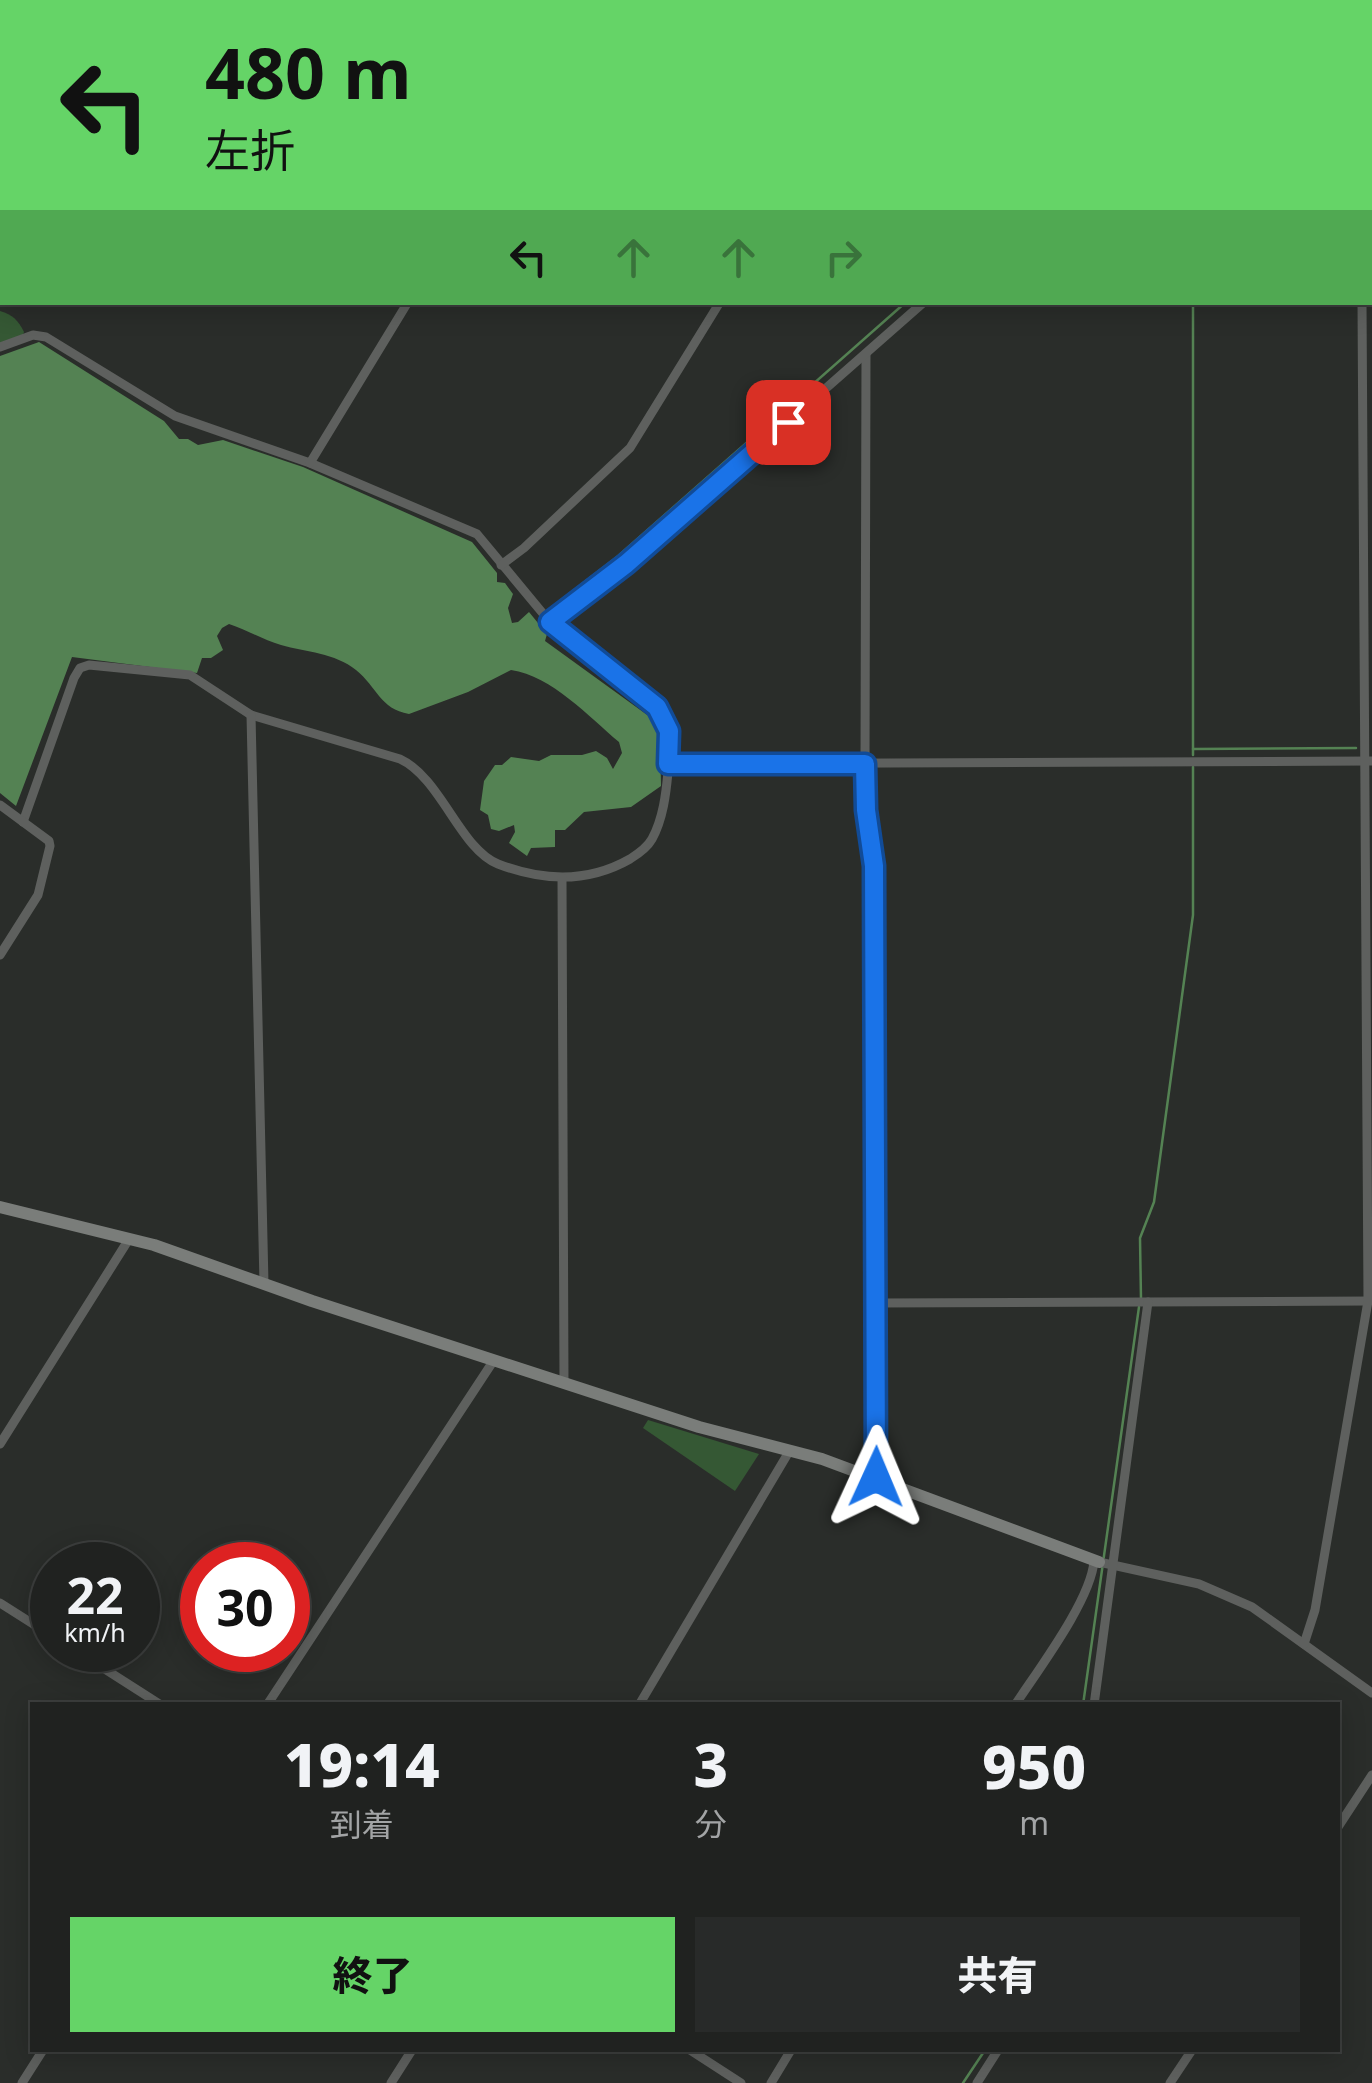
<!DOCTYPE html>
<html lang="ja">
<meta charset="utf-8">
<style>
body{margin:0;font-family:"Noto Sans","Noto Sans JP",sans-serif;background:#282a29;color:#f1f3f6;height:100vh;display:flex;flex-direction:column;font-size:38px;white-space:nowrap}
*{box-sizing:border-box;margin:0}
p{font-size:32px;color:#a2a4a5}
.icon{flex:none;width:55px;height:55px;fill:none;stroke:currentColor;stroke-width:2;stroke-linecap:round;stroke-linejoin:round}
.map{position:relative;flex:1;overflow:hidden}
.panel{position:absolute;left:30px;top:1702px;width:1310px;height:350px;display:flex;flex-direction:column;background:#202220;border-radius:0px;box-shadow:0 5px 25px #0003,0 0 0 2px #3d3f3e}
.panel>*{flex:none}
.top-card{position:absolute;left:0px;top:0px;width:1372px;height:305px;box-shadow:0 5px 25px #0003,0 0 0 2px #3d3f3e;background:#65d467;color:#111;overflow:hidden}
.speed{position:absolute;left:30px;top:1542px;display:flex;gap:20px;font-size:50px;font-weight:700;text-align:center}
.speed>*{display:grid;place-content:center;width:130px;height:130px;border-radius:50%;background:#202220;box-shadow:0 5px 25px #0003,0 0 0 2px #3d3f3e;line-height:1}
.speed small{font-size:25px;font-weight:400}
.speed .limit{border:15px solid #d22;background:#fff;color:#111}
.pin{position:absolute;display:grid;place-items:center;width:85px;height:85px;color:#fff;margin:-42px;border-radius:20px;box-shadow:0 5px 15px #0006}
.me{position:absolute;width:110px;margin:-55px;rotate:1deg;stroke-linejoin:round;filter:drop-shadow(0 0 8px #0008)}
.turn{display:flex;align-items:center;gap:35px;height:210px;padding:0 40px;font-size:45px}
.turn .icon{width:130px;height:130px;stroke-width:2.5}
.turn b{display:block;font-size:70px;line-height:85px}
.lanes{display:flex;align-items:center;height:95px;padding:0 40px;background:#0003;justify-content:center;gap:50px;direction:ltr}
.lanes .off{opacity:.35}
.eta{display:flex;justify-content:space-evenly;align-items:center;height:170px;text-align:center}
.eta b{font-size:60px;font-weight:800;line-height:70px}
.action{display:flex;gap:20px;margin-top:auto;padding:20px 40px}
.action a{flex:1;height:115px;border-radius:0px;background:#65d467;color:#111;font-size:40px;font-weight:800;line-height:115px;text-align:center}
.action a+a{background:#282a29;color:#f1f3f6}
.map>svg:first-child{display:block}
</style>
<div class="map">
<svg width="1372" height="2083" viewBox="0 0 1372 2083">
<rect width="100%" height="100%" fill="#2a2d2a"/>
<g fill="#355834">
<path d="M38,0H208L36,2Z"/>
<path d="M0,311C13,315 18,320 24,332L22,337L0,343Z"/>
<path d="M648,1420L759,1454L735,1491L643,1428Z"/>
</g>
<path fill="#548253" d="M39,342L164,421L179,439H188L198,445L223,440L303,467L472,542L497,573V582L505,583L513,594L508,608L512,623L518,622L529,612L547,634L545,641L650,717L660,738L661,786L631,807L584,812L565,830H555V847L531,848L527,856L509,843L515,832L514,825L499,831L491,829L488,815L480,810L484,781L495,765H502L511,757L539,761L551,755H582L596,751L607,758L613,769L622,753L619,742C589,717 552,676 511,670L468,692L409,714C380,709 377,687 356,670C335,653 306,652 281,645C264,640 247,630 229,624L222,628L217,636L223,650L211,658H202L197,673L72,657L16,806L0,793V356Z"/>
<g fill="none" stroke-linecap="round" stroke-linejoin="round">
<g stroke="#548253" stroke-width="2.5">
<path d="M1354,0V2"/>
<path d="M1227,2L1230,0"/>
<path d="M1370,66H1372"/>
<path d="M1193,302V755"/>
<path d="M547,611L617,557L906,302"/>
<path d="M1193,749L1356,748"/>
<path d="M1141,1299L1140,1238L1154,1202L1193,915V767"/>
<path d="M1083,1705L1139,1307"/>
<path d="M963,2083L985,2050"/>
</g>
<g stroke="#5e605e" stroke-width="9">
<path d="M1361,0V2"/>
<path d="M222,2L223,0"/>
<path d="M594,2L596,0"/>
<path d="M795,2L796,0"/>
<path d="M962,2L964,0"/>
<path d="M1208,2L1211,0"/>
<path d="M0,347L33,335L46,337L175,416L310,463L477,534L550,622L657,707C672,726 670,749 668,772C666,794 663,819 652,839C647,848 638,854 630,859C588,883 542,881 498,864C460,849 441,778 400,759L251,715L190,675L89,665L80,668L74,678L23,822"/>
<path d="M866,354L865,764L866,809L875,866L877,1477"/>
<path d="M310,463L408,302"/>
<path d="M501,565L524,548L630,448L720,302"/>
<path d="M550,622L626,564L924,302"/>
<path d="M251,715L264,1284"/>
<path d="M669,764L1372,761"/>
<path d="M0,805L49,841L50,846L38,895L0,955"/>
<path d="M562,878L564,1383"/>
<path d="M878,1303L1370,1301"/>
<path d="M0,1444L129,1239"/>
<path d="M1099,1562L1199,1584L1252,1607L1372,1693"/>
<path d="M0,1603L52,1636"/>
<path d="M1304,1644L1315,1610L1368,1301L1362,302"/>
<path d="M75,1650L161,1705"/>
<path d="M267,1705L494,1360"/>
<path d="M639,1705L790,1450"/>
<path d="M1015,1705C1038,1670 1091,1600 1094,1561"/>
<path d="M1094,1705L1148,1302"/>
<path d="M1338,1827L1372,1775"/>
<path d="M690,2050L741,2083"/>
<path d="M22,2083L43,2050"/>
<path d="M391,2083L412,2050"/>
<path d="M771,2083L791,2050"/>
<path d="M977,2083L998,2050"/>
<path d="M1170,2083L1192,2050"/>
</g>
<g stroke="#7a7d7a" stroke-width="12">
<path d="M1025,0L1029,2"/>
<path d="M0,6L2,7"/>
<path d="M1370,76H1372"/>
<path d="M0,1207L154,1245L312,1301L699,1427L822,1459L1099,1562"/>
</g>
</g>
<g fill="none" stroke-linecap="round" stroke-linejoin="round">
<defs>
<path id="route" d="M788,422L626,564L550,622L657,707L669,731L668,764H865L866,810L874,866L876,1477"/>
</defs>
<use href="#route" stroke="#114b97" stroke-width="25"/>
<use href="#route" stroke="#1a73e8" stroke-width="18"/>
</g>
</svg>
<div class="speed"><div>22<small>km/h</small></div><div class="limit">30</div></div>
<div class="pin" style="left:788px;top:422px;background:#d93025"><svg class="icon" aria-label="arrive" viewBox="0 0 24 24"><path d="M6 21V4h12l-3 4 3 4H6"/></svg></div>
<svg class="me" style="left:876px;top:1477px" viewBox="-20 -20 40 40"><path d="M0-17L14 15 0 8-14 15z" fill="#1a73e8" stroke="#fff" stroke-width="4"/></svg>
<div class="top-card">
<div class="turn"><svg class="icon" aria-label="left" viewBox="0 0 24 24"><path d="M17 20v-9H6M10 6l-5 5 5 5"/></svg><div><b>480 m</b>左折</div></div>
<div class="lanes"><svg class="icon" aria-label="left" viewBox="0 0 24 24"><path d="M17 20v-9H6M10 6l-5 5 5 5"/></svg><svg class="icon off" aria-label="ahead" viewBox="0 0 24 24"><path d="M12 20V5M6 11l6-6 6 6"/></svg><svg class="icon off" aria-label="ahead" viewBox="0 0 24 24"><path d="M12 20V5M6 11l6-6 6 6"/></svg><svg class="icon off" aria-label="right" viewBox="0 0 24 24"><path d="M7 20v-9h11M14 6l5 5-5 5"/></svg></div>
</div>
<section class="panel">
<div class="eta">
<div><b>19:14</b><p>到着</p></div>
<div><b>3</b><p>分</p></div>
<div><b>950</b><p>m</p></div>
</div>
<div class="action"><a>終了</a><a>共有</a></div>
</section>
</div>
